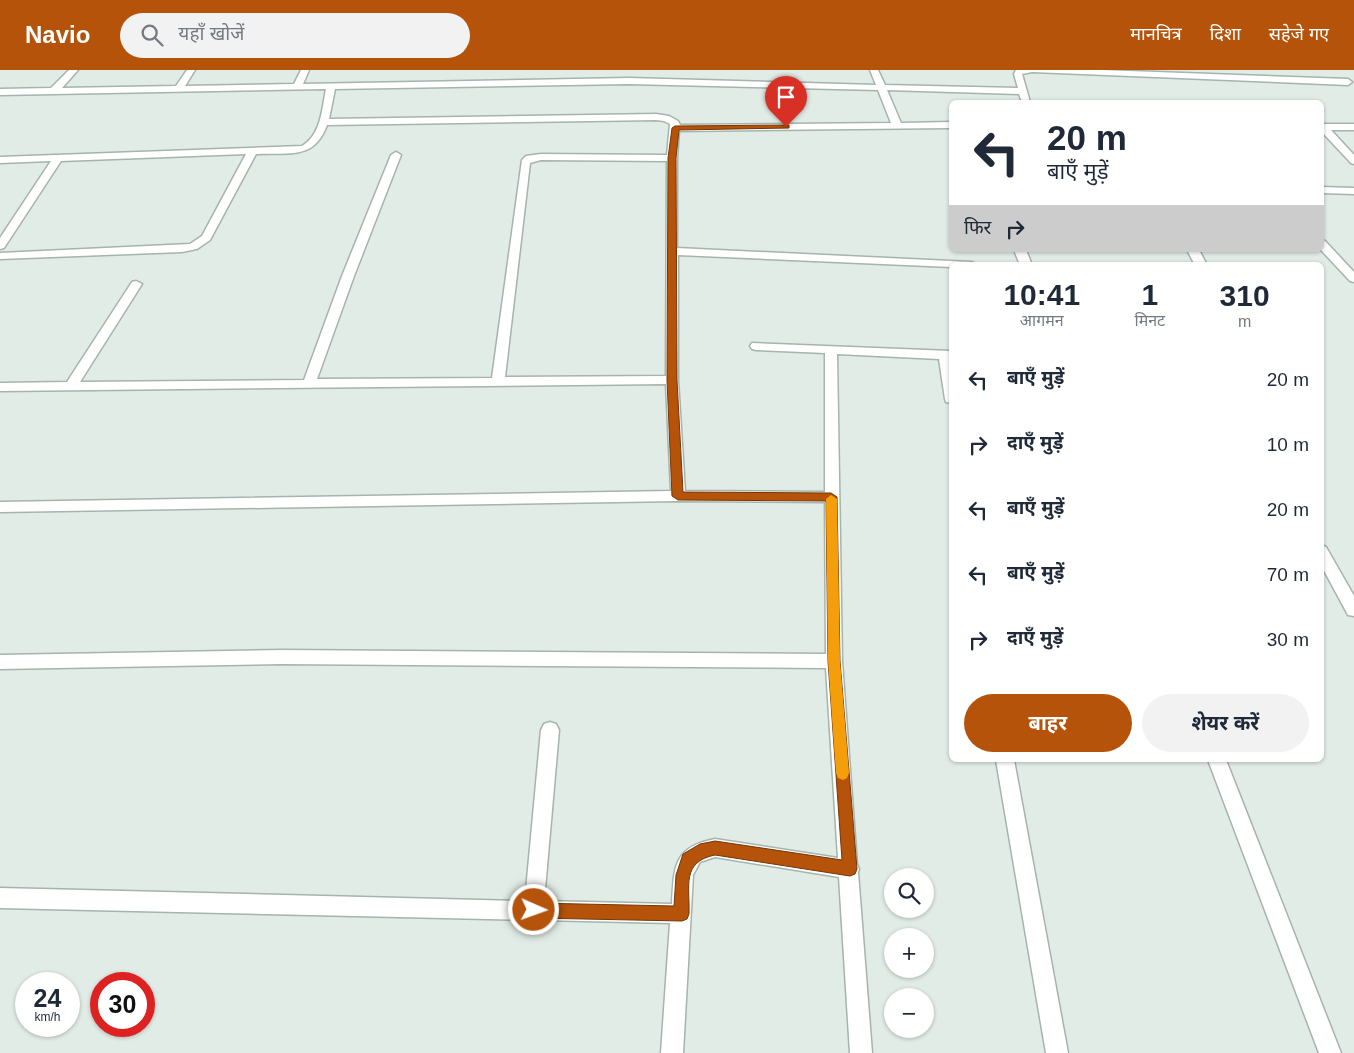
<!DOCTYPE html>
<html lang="hi">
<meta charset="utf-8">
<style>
body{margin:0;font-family:Arial,"Noto Sans Devanagari",sans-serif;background:#f2f2f3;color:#1f2937;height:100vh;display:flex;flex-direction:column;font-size:19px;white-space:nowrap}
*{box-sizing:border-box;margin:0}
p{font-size:16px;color:#747a83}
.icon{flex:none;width:28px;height:28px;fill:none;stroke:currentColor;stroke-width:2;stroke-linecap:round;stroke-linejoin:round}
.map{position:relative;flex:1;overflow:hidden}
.panel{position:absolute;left:949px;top:192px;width:375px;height:500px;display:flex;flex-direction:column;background:#fff;border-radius:8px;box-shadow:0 1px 4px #0004}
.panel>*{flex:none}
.top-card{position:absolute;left:949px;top:30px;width:375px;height:152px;border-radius:8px;box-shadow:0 1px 4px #0004;background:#fff;color:#1f2937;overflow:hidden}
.controls{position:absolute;left:884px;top:798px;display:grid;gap:10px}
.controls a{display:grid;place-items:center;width:50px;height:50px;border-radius:50%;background:#fff;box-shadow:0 1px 4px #0004;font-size:25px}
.speed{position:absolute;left:15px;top:902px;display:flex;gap:10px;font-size:25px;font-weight:700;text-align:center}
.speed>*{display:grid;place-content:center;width:65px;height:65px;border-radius:50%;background:#fff;box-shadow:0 1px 4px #0004;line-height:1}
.speed small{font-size:12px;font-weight:400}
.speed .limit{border:8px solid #d22;background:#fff;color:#111}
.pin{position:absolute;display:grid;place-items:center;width:42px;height:42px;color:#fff;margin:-51px -21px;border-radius:50% 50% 50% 0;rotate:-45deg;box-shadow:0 0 5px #0007}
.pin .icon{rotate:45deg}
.me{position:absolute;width:55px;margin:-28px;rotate:92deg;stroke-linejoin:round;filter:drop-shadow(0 0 4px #0008)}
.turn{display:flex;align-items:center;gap:18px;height:105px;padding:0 15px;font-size:22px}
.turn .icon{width:65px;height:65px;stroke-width:2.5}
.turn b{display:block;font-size:35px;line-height:42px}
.then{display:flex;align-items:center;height:48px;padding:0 15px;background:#0003;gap:10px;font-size:19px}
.eta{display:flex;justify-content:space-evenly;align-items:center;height:85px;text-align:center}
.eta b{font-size:30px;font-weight:700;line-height:35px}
.button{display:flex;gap:10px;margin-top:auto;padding:10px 15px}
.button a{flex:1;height:58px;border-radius:30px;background:#b45309;color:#fff;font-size:20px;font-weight:700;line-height:58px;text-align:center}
.button a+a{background:#f2f2f3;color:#1f2937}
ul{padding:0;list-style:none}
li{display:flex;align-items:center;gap:15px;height:65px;padding:0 15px}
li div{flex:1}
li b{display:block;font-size:19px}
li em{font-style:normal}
header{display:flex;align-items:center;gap:30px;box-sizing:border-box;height:70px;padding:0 25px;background:#b45309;color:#fff}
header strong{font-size:24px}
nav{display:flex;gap:28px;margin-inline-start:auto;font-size:18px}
.search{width:350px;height:45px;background:#f2f2f3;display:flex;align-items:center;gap:12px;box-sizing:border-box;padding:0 18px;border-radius:28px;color:#747a83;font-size:19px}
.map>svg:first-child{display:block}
</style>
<header>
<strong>Navio</strong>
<div class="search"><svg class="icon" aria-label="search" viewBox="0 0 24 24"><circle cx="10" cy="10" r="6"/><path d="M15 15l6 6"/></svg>यहाँ खोजें</div>
<nav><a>मानचित्र</a><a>दिशा</a><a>सहेजे गए</a></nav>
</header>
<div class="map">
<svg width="1354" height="983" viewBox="0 0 1354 983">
<rect width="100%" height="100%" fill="#e2ece6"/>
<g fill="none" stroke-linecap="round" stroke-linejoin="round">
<defs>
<g id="minor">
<path d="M69,0H78L62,18L176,16L187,0H195L185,16L294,14L301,0H309L303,14L629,8L876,15L870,0H878L885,15L1018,18L1014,4L1016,0H1101L1348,9L1352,12L1348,15L1032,2L1022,4L1030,32H1022L1019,24L887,20L901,53L951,52V58L679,61L677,88V178L972,192L978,195H951V197L678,185V310L685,421L825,422V283L756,280L752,279L750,276L752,273L951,281V333L946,332L945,329L939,289L837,284L842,591L857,794L859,799L858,802L872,983H850L839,807L715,787L700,792L693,805L683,983H661L670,853L0,838V818L525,831L541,660L544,654L550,652L556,654L559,660L544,831L672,834C674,797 673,777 715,769L838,788L826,598L282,594L0,599V585L282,580L826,584L825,432L678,431L0,442V432L671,421L666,314L0,321V313L67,312L132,212L136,211L142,214L80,312L304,310L342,206L391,85L396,82L401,85L354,206L317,309L492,308L522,90L526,86L541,84L667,85L670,54L664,51L656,50L327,55C314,91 288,82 256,84L210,170L197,179L182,182L0,189V183L190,174L202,166L246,84L61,91L4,178L0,179V168L51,91L0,93V87L302,76C321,65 322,39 326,19L0,25V19L51,18ZM629,14L878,20L891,53L680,55L678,51L669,46L656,44L329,49L335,19ZM541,90L667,91L666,306L505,307L530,93Z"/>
<path d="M1321,54H1354V60H1331L1354,85V94L1351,93L1321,61Z"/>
<path d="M1321,117L1354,118V124L1321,123Z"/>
<path d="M1321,170L1325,171L1354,202V212L1350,211L1321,180Z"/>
<path d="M1014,180H1026L1032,195H1020Z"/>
<path d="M1187,180H1199L1207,195H1195Z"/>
<path d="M1321,475L1326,477L1354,526V546L1348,545L1321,495Z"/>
<path d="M996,690H1014L1068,983H1046Z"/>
<path d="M1208,690H1226L1341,983H1319Z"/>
</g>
</defs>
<use href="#minor" stroke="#a5b4ac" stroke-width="3"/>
<use href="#minor" fill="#fff" fill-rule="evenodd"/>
</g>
<path fill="#b45309" stroke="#753606" d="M786,55H789V58L679,60L676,88L677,310L683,422L831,423L837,427L840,591L857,799L855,804L850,806L715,785C681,792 690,816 689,844L687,849L682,851L534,848L528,845L526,840L528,835L534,833L674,836L676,805L683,784L700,774L715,771L842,790L828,591L826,431L678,430L672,426L667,310L668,88L672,58L675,56Z"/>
<path fill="#f59e0b" d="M831,425L837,429L840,591L849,703L847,708L843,710L838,708L836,703L828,591L826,429Z"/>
</svg>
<div class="controls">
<a><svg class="icon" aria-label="search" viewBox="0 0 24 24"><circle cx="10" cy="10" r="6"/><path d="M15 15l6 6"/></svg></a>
<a>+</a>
<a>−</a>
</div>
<div class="speed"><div>24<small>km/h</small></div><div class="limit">30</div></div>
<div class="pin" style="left:786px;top:57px;background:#d93025"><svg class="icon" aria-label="arrive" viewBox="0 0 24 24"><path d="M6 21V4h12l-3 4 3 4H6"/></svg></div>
<svg class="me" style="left:534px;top:840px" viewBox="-20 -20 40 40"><circle r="17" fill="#b45309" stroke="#fff" stroke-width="3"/><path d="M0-11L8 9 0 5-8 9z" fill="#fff"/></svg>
<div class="top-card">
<div class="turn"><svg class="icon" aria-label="left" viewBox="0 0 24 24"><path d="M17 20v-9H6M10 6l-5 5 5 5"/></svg><div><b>20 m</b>बाएँ मुड़ें</div></div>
<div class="then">फिर<svg class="icon" aria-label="right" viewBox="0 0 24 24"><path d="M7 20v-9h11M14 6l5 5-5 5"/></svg></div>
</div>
<section class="panel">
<div class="eta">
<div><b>10:41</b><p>आगमन</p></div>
<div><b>1</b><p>मिनट</p></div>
<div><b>310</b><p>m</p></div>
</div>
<ul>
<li><svg class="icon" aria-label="left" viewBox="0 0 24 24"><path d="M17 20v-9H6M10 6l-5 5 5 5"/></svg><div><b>बाएँ मुड़ें</b></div><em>20 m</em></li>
<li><svg class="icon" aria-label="right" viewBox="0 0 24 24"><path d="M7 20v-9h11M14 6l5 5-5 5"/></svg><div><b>दाएँ मुड़ें</b></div><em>10 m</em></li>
<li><svg class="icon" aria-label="left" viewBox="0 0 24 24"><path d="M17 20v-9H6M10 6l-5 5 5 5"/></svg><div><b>बाएँ मुड़ें</b></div><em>20 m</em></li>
<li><svg class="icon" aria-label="left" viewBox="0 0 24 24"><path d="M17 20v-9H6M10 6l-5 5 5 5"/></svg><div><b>बाएँ मुड़ें</b></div><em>70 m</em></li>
<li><svg class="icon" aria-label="right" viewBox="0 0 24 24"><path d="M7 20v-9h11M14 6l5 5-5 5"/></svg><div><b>दाएँ मुड़ें</b></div><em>30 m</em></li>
</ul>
<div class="button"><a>बाहर</a><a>शेयर करें</a></div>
</section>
</div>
